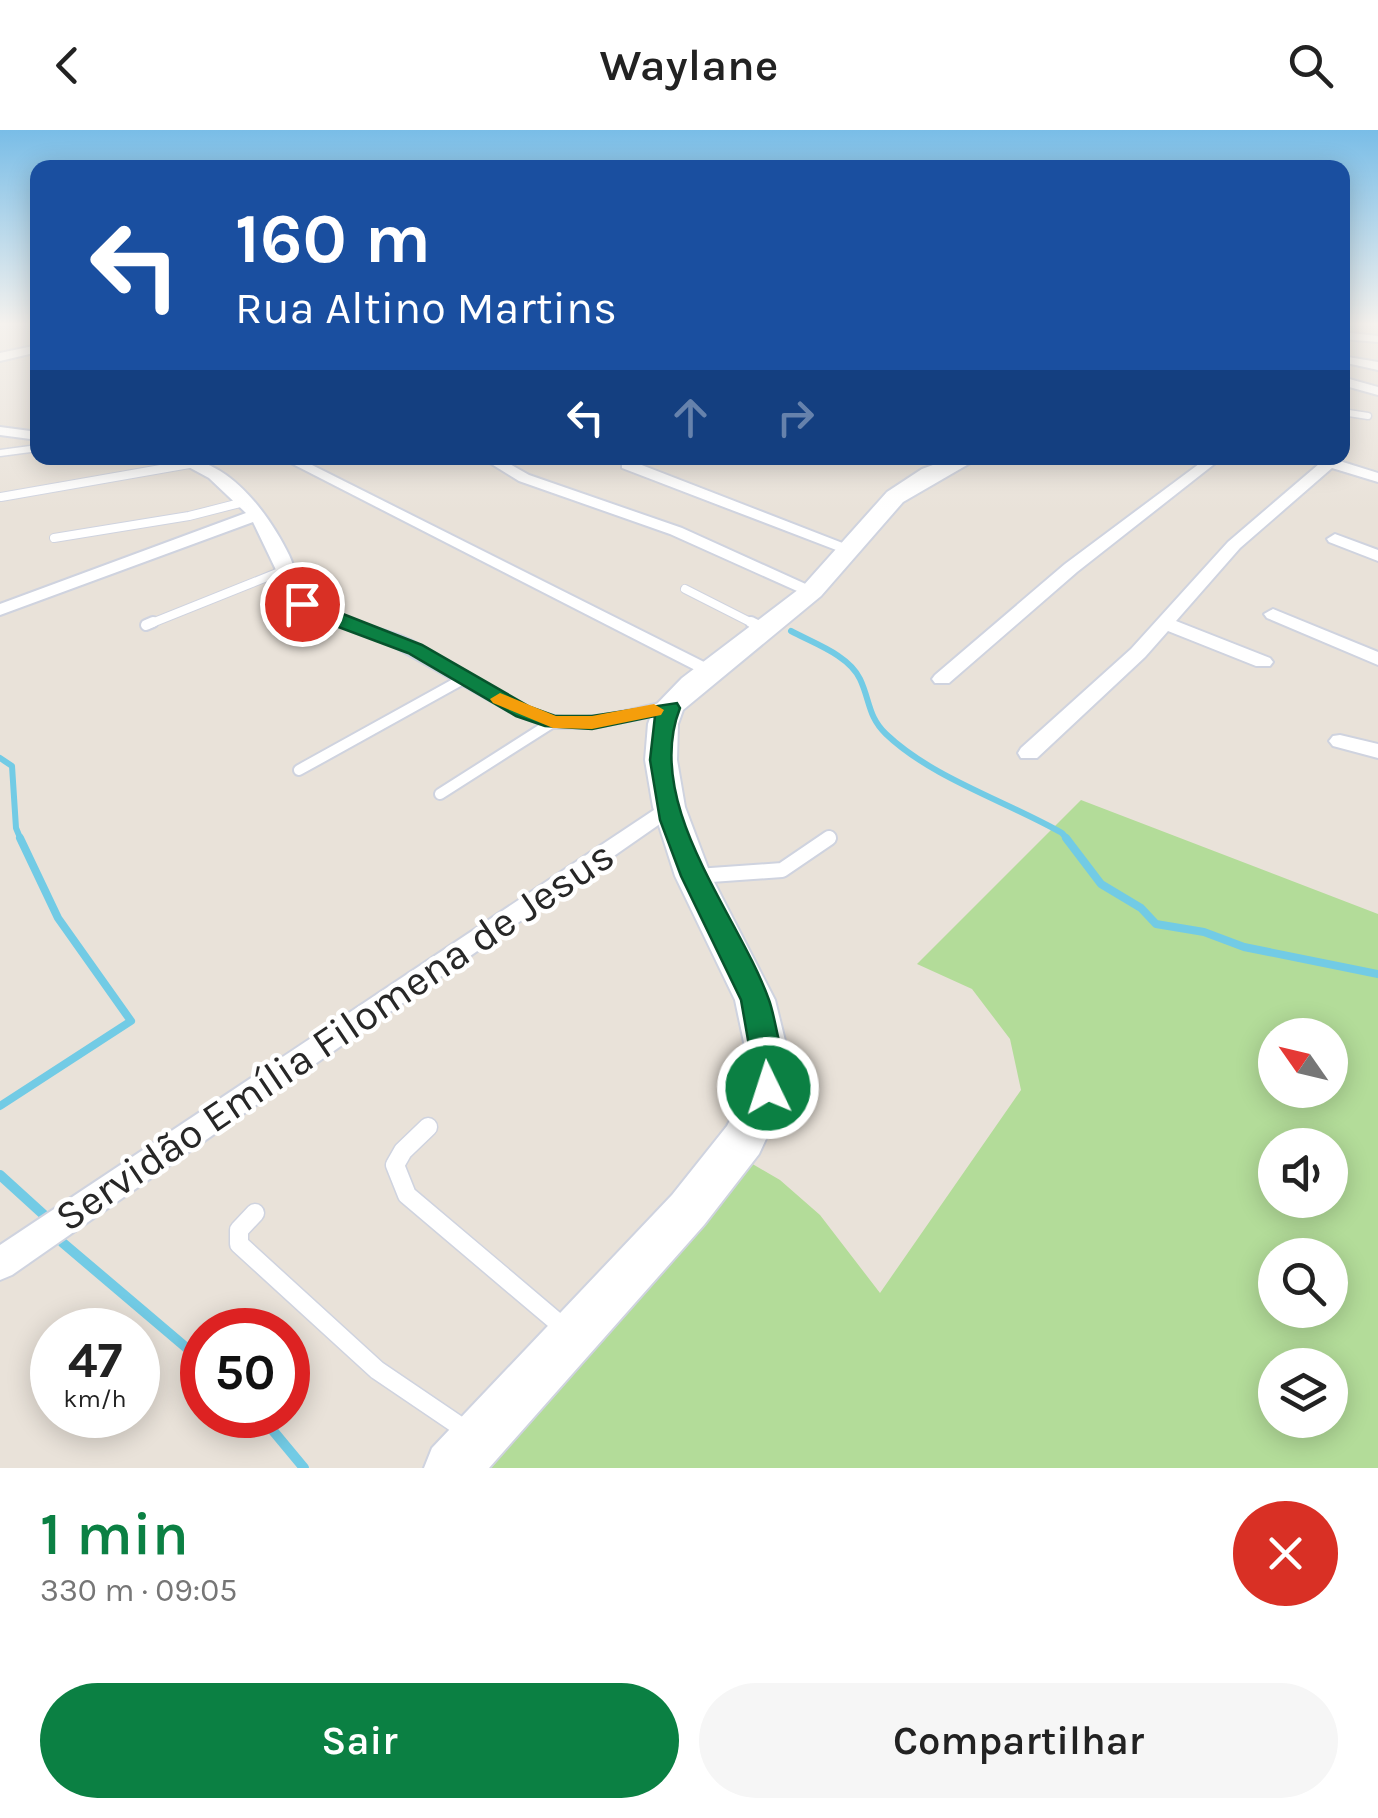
<!DOCTYPE html>
<html lang="pt">
<meta charset="utf-8">
<style>
body{margin:0;font-family:Karla,sans-serif;background:#f6f6f6;color:#222;height:100vh;display:flex;flex-direction:column;font-size:38px;white-space:nowrap}
*{box-sizing:border-box;margin:0}
p{font-size:32px;color:#767676}
.icon{flex:none;width:55px;height:55px;fill:none;stroke:currentColor;stroke-width:2;stroke-linecap:round;stroke-linejoin:round}
.map{position:relative;height:1338px;overflow:hidden}
.side{display:flex;flex-direction:column;background:#fff;flex:1}
.side>*{flex:none}
.banner{position:absolute;left:30px;top:30px;width:1320px;height:305px;border-radius:20px;box-shadow:0 5px 25px #0003;background:#1a4fa0;color:#fff;overflow:hidden}
.needle{width:65px;rotate:304deg}
.tools{position:absolute;left:1258px;top:888px;display:grid;gap:20px}
.tools a{display:grid;place-items:center;width:90px;height:90px;border-radius:50%;background:#fff;box-shadow:0 5px 25px #0003;font-size:50px}
.speed{position:absolute;left:30px;top:1178px;display:flex;gap:20px;font-size:50px;font-weight:700;text-align:center}
.speed>*{display:grid;place-content:center;width:130px;height:130px;border-radius:50%;background:#fff;box-shadow:0 5px 25px #0003;line-height:1}
.speed small{font-size:25px;font-weight:400}
.speed .limit{border:15px solid #d22;background:#fff;color:#111}
.pin{position:absolute;display:grid;place-items:center;width:85px;height:85px;color:#fff;margin:-42px;border:5px solid #fff;border-radius:50%;box-shadow:0 2px 10px #0007}
.me{position:absolute;width:110px;margin:-55px;rotate:356deg;stroke-linejoin:round;filter:drop-shadow(0 0 8px #0008)}
.turn{display:flex;align-items:center;gap:35px;height:210px;padding:0 40px;font-size:45px}
.turn .icon{width:130px;height:130px;stroke-width:2.5}
.turn b{display:block;font-size:70px;line-height:85px}
.lanes{display:flex;align-items:center;height:95px;padding:0 40px;background:#0003;justify-content:center;gap:50px;direction:ltr}
.lanes .off{opacity:.35}
.round{display:grid;place-items:center;flex:none;width:105px;height:105px;border-radius:52px;background:#f6f6f6}
.overview{display:flex;align-items:center;justify-content:space-between;height:170px;padding:0 40px}
h1{font-size:60px;font-weight:600;line-height:75px;color:#0b8043}
.cta{display:flex;gap:20px;margin-top:auto;padding:20px 40px}
.cta a{flex:1;height:115px;border-radius:60px;background:#0b8043;color:#fff;font-size:40px;font-weight:600;line-height:115px;text-align:center}
.cta a+a{background:#f6f6f6;color:#222}
header{display:flex;justify-content:space-between;align-items:center;height:130px;padding:0 40px;background:#fff;font-size:45px;font-weight:600}
.map>svg:first-child{display:block}
</style>
<header><svg class="icon" aria-label="back" viewBox="0 0 24 24"><path d="M15 5l-7 7 7 7"/></svg>Waylane<svg class="icon" aria-label="search" viewBox="0 0 24 24"><circle cx="10" cy="10" r="6"/><path d="M15 15l6 6"/></svg></header>
<div class="map">
<svg width="1378" height="1338" viewBox="0 0 1378 1338">
<rect width="100%" height="100%" fill="#e9e2d9"/>
<path fill="#b3dc99" fill-rule="evenodd" d="M1081,670L1378,784V1338H477L744,1029L780,1050L820,1085L880,1163L1021,960L1010,909L972,859L917,834ZM1275,905H1330V960H1275ZM1275,1015H1330V1070H1275ZM1275,1125H1330V1180H1275ZM1275,1235H1330V1290H1275Z"/>
<g fill="none" stroke-linecap="round" stroke-linejoin="round">
<g stroke="#72cbe5" stroke-width="6">
<path d="M791,501C813,513 849,525 860,549C870,570 868,587 886,604C932,648 1006,671 1062,703L1068,710"/>
<path d="M0,628L12,636L16,698L21,710"/>
</g>
<g stroke="#72cbe5" stroke-width="8">
<path d="M1066,708L1101,754L1141,778L1156,794L1204,802L1244,817L1378,844"/>
<path d="M0,976L131,891L58,788L20,708"/>
</g>
<g stroke="#72cbe5" stroke-width="10">
<path d="M0,1045L44,1085"/>
<path d="M63,1113L202,1231"/>
<path d="M260,1285L304,1338"/>
</g>
<defs>
<g id="service-far4">
<path d="M1342,282L1368,286"/>
<path d="M0,323L38,318"/>
</g>
<g id="service-far3">
<path d="M1,367L195,333"/>
<path d="M54,408L189,386L244,372"/>
<path d="M685,459L756,495"/>
<path d="M147,495L287,439"/>
</g>
<g id="service-far2">
<path d="M751,492L765,499"/>
<path d="M146,495L153,492"/>
<path d="M299,640L465,548"/>
<path d="M440,664L553,592"/>
<path d="M825,710L830,707"/>
</g>
<path id="service-far1" d="M697,746L782,740L829,708"/>
<g id="service">
<path d="M428,997L403,1021L395,1035L407,1065L563,1197"/>
<path d="M255,1083L239,1100V1114L377,1240L467,1301"/>
</g>
<g id="minor">
<path d="M1342,202L1378,206V212L1342,209Z"/>
<path d="M38,215V222L0,231V223Z"/>
<path d="M1342,226L1378,232V240L1342,232Z"/>
<path d="M1342,247L1378,257V265L1342,255Z"/>
<path d="M0,297L38,302V310L0,305Z"/>
<path d="M172,328C225,324 268,382 289,425C296,440 300,462 313,473C332,490 381,497 406,508C449,527 512,578 555,586C592,592 634,578 669,571L679,577L669,583L592,598H553L516,585L393,516L300,481L289,467L253,392L0,485V474L246,383L209,348Z"/>
<path d="M281,328H298L720,540L717,544H703Z"/>
<path d="M482,328H499L529,345L682,398L821,461L812,466L806,465L670,404L519,351Z"/>
<path d="M630,328H647L639,334L858,419L856,423H844L622,338V332Z"/>
<path d="M1207,328H1222L1077,442L949,553H935L932,549L935,545L1065,434Z"/>
<path d="M1310,328H1330L1378,343V352L1332,338L1240,418L1176,491L1270,528L1273,532L1270,536H1256L1168,501L1145,527L1037,628H1021L1018,623L1021,618L1131,519L1228,412L1319,334Z"/>
<path d="M1335,404L1378,420V431L1329,412L1327,409Z"/>
<path d="M1273,479L1378,522V535L1267,488L1264,484Z"/>
<path d="M1340,605L1378,614V628L1333,616L1329,611L1333,606Z"/>
<path d="M669,670L677,672L680,677L677,682L12,1145L0,1150V1115Z"/>
</g>
<path id="secondary" d="M952,328H979L903,372L821,466L683,580L678,594L677,630L685,677L711,746L775,870L790,931L789,959L759,1024L704,1095L489,1338H424L432,1318L672,1065L727,996L747,958L748,931L735,870L675,746L653,677L645,630L648,594L654,577L682,548L803,456L887,362L922,339Z"/>
</defs>
<use href="#service-far4" stroke="#cfd3df" stroke-width="9"/>
<use href="#service-far3" stroke="#cfd3df" stroke-width="10"/>
<use href="#service-far2" stroke="#cfd3df" stroke-width="14"/>
<use href="#service-far1" stroke="#cfd3df" stroke-width="18"/>
<use href="#service" stroke="#cfd3df" stroke-width="21"/>
<use href="#minor" stroke="#cfd3df" stroke-width="4"/>
<use href="#secondary" stroke="#cfd3df" stroke-width="4"/>
<use href="#service-far4" stroke="#fff" stroke-width="6"/>
<use href="#service-far3" stroke="#fff" stroke-width="8"/>
<use href="#service-far2" stroke="#fff" stroke-width="10"/>
<use href="#service-far1" stroke="#fff" stroke-width="14"/>
<use href="#service" stroke="#fff" stroke-width="18"/>
<use href="#minor" fill="#fff" fill-rule="evenodd"/>
<use href="#secondary" fill="#fff" fill-rule="evenodd"/>
</g>
<linearGradient id="sky" x2="0" y2="1"><stop stop-color="#79bde7"/><stop offset="0.51" stop-color="#f5f2ee"/><stop offset="1" stop-color="#f5f2ee" stop-opacity="0"/></linearGradient>
<rect width="1378" height="380" fill="url(#sky)"/>
<path fill="#0b8043" stroke="#07532c" stroke-width="2.5" d="M302,468L422,515L530,577L555,586H592L677,573L680,578C642,675 739,785 769,870C774,884 776,900 780,915C784,932 787,951 779,967L768,971L758,967L741,870L681,746L660,690L650,630L655,586L592,599L545,596L516,586L408,523L306,485L292,474Z"/>
<path fill="#f59e0b" d="M500,563L556,586H592L654,574L664,580L661,585L592,599L553,598L493,573L490,569Z"/>
<g text-anchor="middle" stroke-width="9" stroke-linejoin="round" paint-order="stroke">
<g font-size="42" fill="#272727" stroke="#fff">
<text transform="translate(334 905) rotate(-34)" y="15">Servidão Emília Filomena de Jesus</text>
</g>
</g>
</svg>
<div class="tools">
<a><svg class="needle" viewBox="-14 -14 28 28"><path d="M0-13l5 13h-10z" fill="#e53935"/><path d="M0 13l5-13h-10z" fill="#767676"/></svg></a>
<a><svg class="icon" aria-label="sound" viewBox="0 0 24 24"><path d="M4 9h4l5-4v14l-5-4H4zM17 9q2 3 0 6"/></svg></a>
<a><svg class="icon" aria-label="search" viewBox="0 0 24 24"><circle cx="10" cy="10" r="6"/><path d="M15 15l6 6"/></svg></a>
<a><svg class="icon" aria-label="layers" viewBox="0 0 24 24"><path d="M12 4l9 5-9 5-9-5zM3 14l9 5 9-5"/></svg></a>
</div>
<div class="speed"><div>47<small>km/h</small></div><div class="limit">50</div></div>
<div class="pin" style="left:302px;top:474px;background:#d93025"><svg class="icon" aria-label="arrive" viewBox="0 0 24 24"><path d="M6 21V4h12l-3 4 3 4H6"/></svg></div>
<svg class="me" style="left:768px;top:958px" viewBox="-20 -20 40 40"><circle r="17" fill="#0b8043" stroke="#fff" stroke-width="3"/><path d="M0-11L8 9 0 5-8 9z" fill="#fff"/></svg>
<div class="banner">
<div class="turn"><svg class="icon" aria-label="left" viewBox="0 0 24 24"><path d="M17 20v-9H6M10 6l-5 5 5 5"/></svg><div><b>160 m</b>Rua Altino Martins</div></div>
<div class="lanes"><svg class="icon" aria-label="left" viewBox="0 0 24 24"><path d="M17 20v-9H6M10 6l-5 5 5 5"/></svg><svg class="icon off" aria-label="ahead" viewBox="0 0 24 24"><path d="M12 20V5M6 11l6-6 6 6"/></svg><svg class="icon off" aria-label="right" viewBox="0 0 24 24"><path d="M7 20v-9h11M14 6l5 5-5 5"/></svg></div>
</div>
</div>
<section class="side">
<div class="overview"><div><h1>1 min</h1><p>330 m · 09:05</p></div><a class="round" style="background:#d93025;color:#fff"><svg class="icon" aria-label="close" viewBox="0 0 24 24"><path d="M6 6l12 12M18 6L6 18"/></svg></a></div>
<div class="cta"><a>Sair</a><a>Compartilhar</a></div>
</section>
